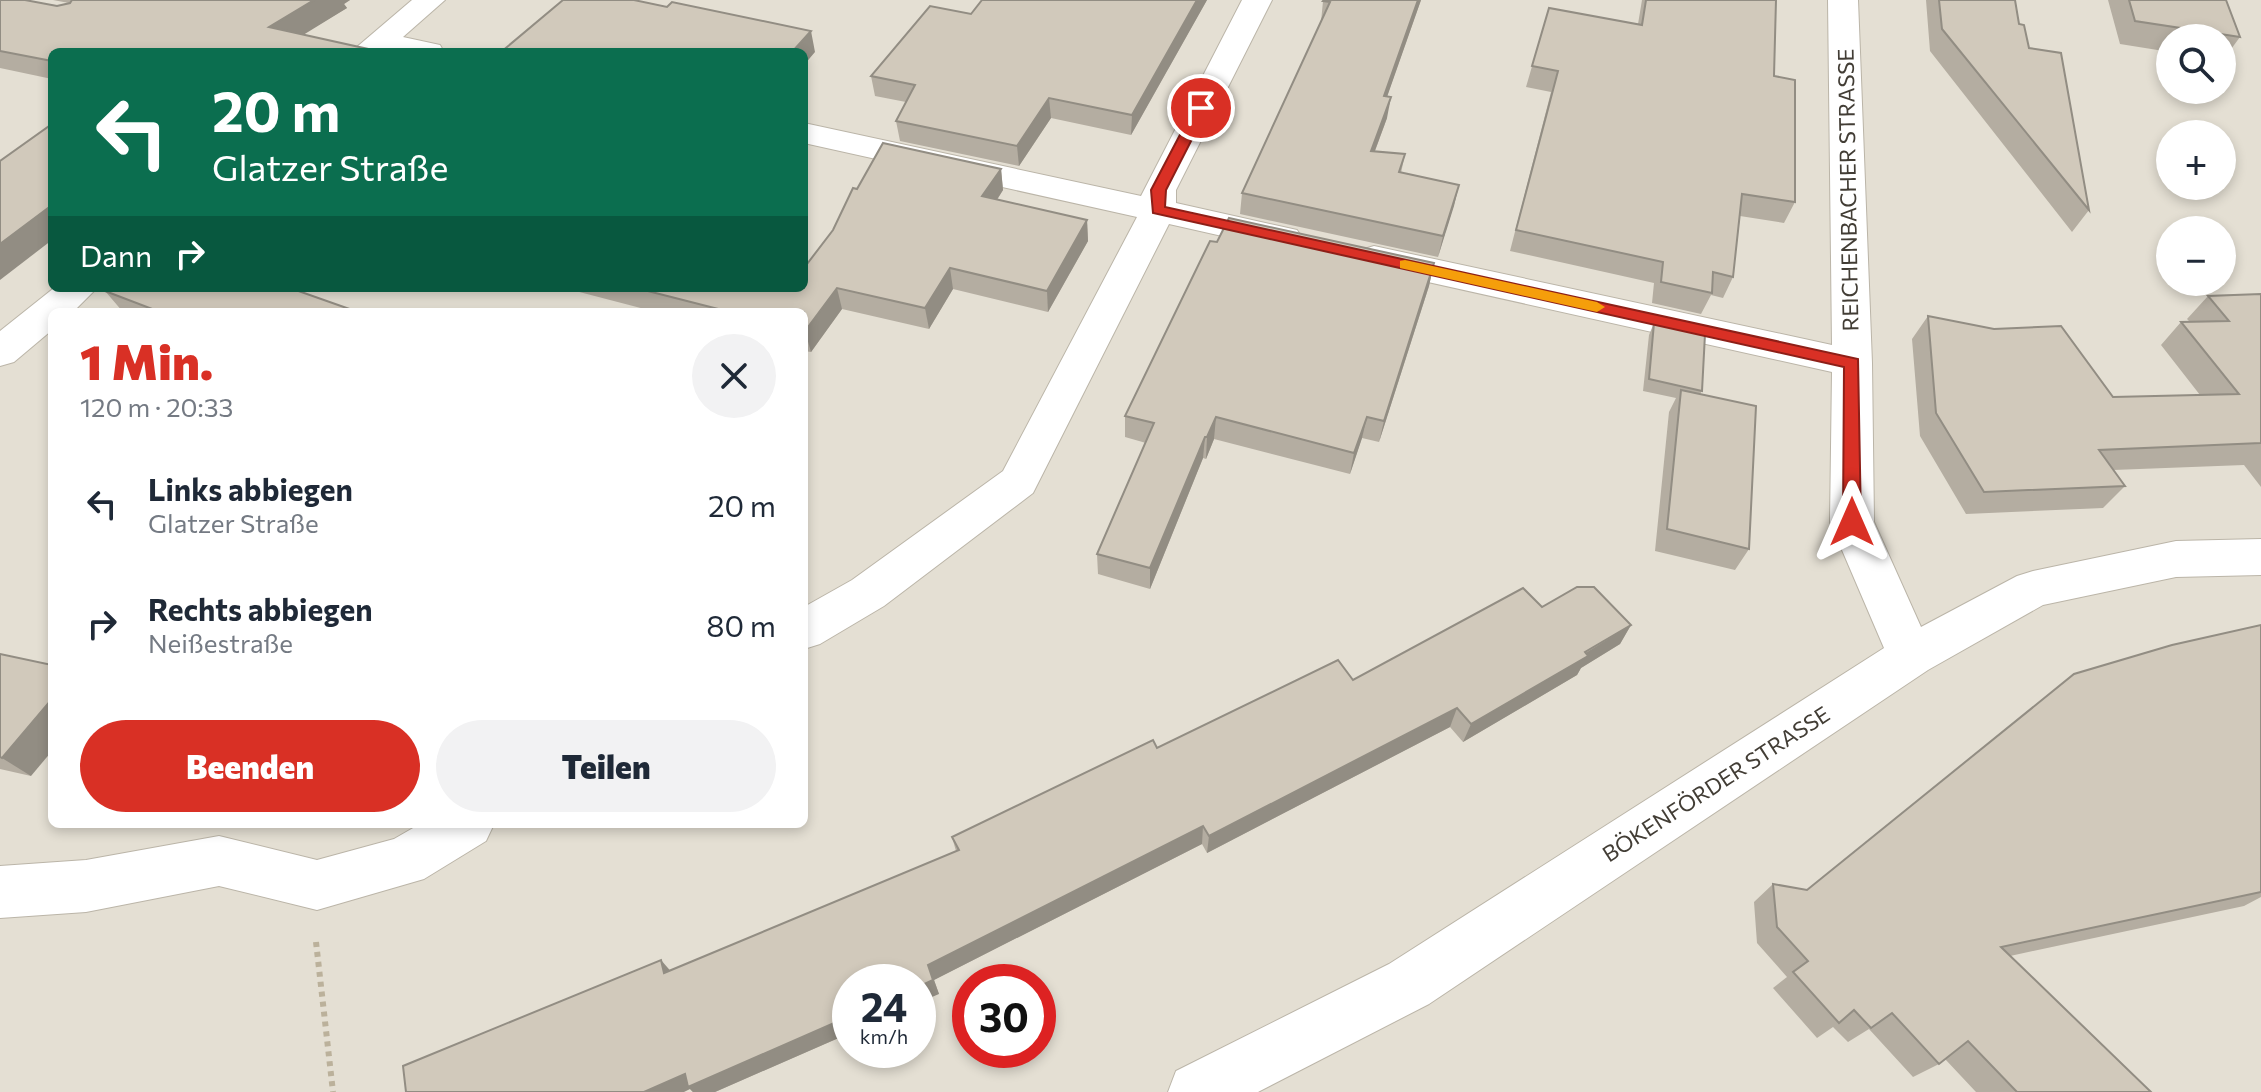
<!DOCTYPE html>
<html lang="de">
<meta charset="utf-8">
<style>
body{margin:0;font-family:Commissioner,sans-serif;background:#f2f2f3;color:#1f2937;height:100vh;display:flex;flex-direction:column;font-size:30px;white-space:nowrap}
*{box-sizing:border-box;margin:0}
p{font-size:26px;color:#747a83}
.icon{flex:none;width:44px;height:44px;fill:none;stroke:currentColor;stroke-width:2;stroke-linecap:round;stroke-linejoin:round}
.map{position:relative;flex:1;overflow:hidden}
.details{position:absolute;left:48px;top:308px;width:760px;height:520px;display:flex;flex-direction:column;background:#fff;border-radius:12px;box-shadow:0 4px 12px #0003}
.details>*{flex:none}
.banner{position:absolute;left:48px;top:48px;width:760px;height:244px;border-radius:12px;box-shadow:0 4px 12px #0003;background:#0b6e4f;color:#fff;overflow:hidden}
.tools{position:absolute;left:2156px;top:24px;display:grid;gap:16px}
.tools a{display:grid;place-items:center;width:80px;height:80px;border-radius:50%;background:#fff;box-shadow:0 4px 12px #0003;font-size:40px}
.speed{position:absolute;left:832px;top:964px;display:flex;gap:16px;font-size:40px;font-weight:700;text-align:center}
.speed>*{display:grid;place-content:center;width:104px;height:104px;border-radius:50%;background:#fff;box-shadow:0 4px 12px #0003;line-height:1}
.speed small{font-size:20px;font-weight:400}
.speed .limit{border:12px solid #d22;background:#fff;color:#111}
.pin{position:absolute;display:grid;place-items:center;width:68px;height:68px;color:#fff;margin:-34px;border:4px solid #fff;border-radius:50%;box-shadow:0 2px 8px #0007}
.me{position:absolute;width:88px;margin:-44px;rotate:0deg;stroke-linejoin:round;filter:drop-shadow(0 0 6px #0008)}
.turn{display:flex;align-items:center;gap:28px;height:168px;padding:0 32px;font-size:36px}
.turn .icon{width:104px;height:104px;stroke-width:2.5}
.turn b{display:block;font-size:56px;line-height:68px}
.then{display:flex;align-items:center;height:76px;padding:0 32px;background:#0003;gap:16px;font-size:30px}
.round{display:grid;place-items:center;flex:none;width:84px;height:84px;border-radius:42px;background:#f2f2f3}
.headline{display:flex;align-items:center;justify-content:space-between;height:136px;padding:0 32px}
h1{font-size:48px;font-weight:800;line-height:60px;color:#d93025}
.action{display:flex;gap:16px;margin-top:auto;padding:16px 32px}
.action a{flex:1;height:92px;border-radius:48px;background:#d93025;color:#fff;font-size:32px;font-weight:800;line-height:92px;text-align:center}
.action a+a{background:#f2f2f3;color:#1f2937}
ul{padding:0;list-style:none}
li{display:flex;align-items:center;gap:24px;height:120px;padding:0 32px}
li div{flex:1}
li b{display:block;font-size:30px}
li em{font-style:normal}
.map>svg:first-child{display:block}
</style>
<div class="map">
<svg width="2261" height="1092" viewBox="0 0 2261 1092">
<rect width="100%" height="100%" fill="#f1ede5"/>
<path fill="#e4dfd3" fill-rule="evenodd" d="M0,0H2261V1092H0ZM2170,38H2222V90H2170ZM52,52H804V288H52ZM2170,134H2222V186H2170ZM2170,230H2222V282H2170ZM52,312H804V824H52ZM850,982H918V1050H850ZM970,982H1038V1050H970Z"/>
<g fill="none" stroke-linecap="round" stroke-linejoin="round">
<defs>
<g id="minor">
<path d="M412,0H445L403,37L440,45L444,52H351Z"/>
<path d="M1242,0H1272L1176,190V203L1297,230L1302,238L1297,246L1284,250L1169,224L1033,493L884,606L820,644L804,649V607L852,580L1003,471L1137,217L804,143V123L1141,196Z"/>
<path d="M1828,0H1858L1872,363L1874,522L1921,627L2017,576L2033,571L2176,541L2261,539V575L2176,577L2043,605L1928,670L1429,1004L1258,1092H1168L1176,1071L1389,964L1884,648L1830,522L1832,372L1374,270L1361,266L1356,258L1361,250L1374,246L1832,345Z"/>
<path d="M54,288H97L73,312H52V330L14,362L0,366V331Z"/>
<path d="M420,824H494L486,841L424,879L317,910L219,886L86,912L0,918V866L86,860L219,836L317,860L394,839Z"/>
</g>
</defs>
<use href="#minor" stroke="#bbb5a8" stroke-width="2"/>
<path stroke="#bbb19b" stroke-width="6" stroke-dasharray="5 5" stroke-linecap="butt" d="M316,942L333,1092"/>
<use href="#minor" fill="#fff" fill-rule="evenodd"/>
</g>
<g fill="#b4ada1">
<path d="M0,0L57,6L69,3L53,0H350L344,4L347,8L303,34L52,52V79L0,68Z"/>
<path d="M1207,0L1131,135L1051,118L1019,166L900,141L896,121L906,102L875,96L871,76L971,14Z"/>
<path d="M1421,0L1387,96V118L1375,151L1405,154L1401,173L1459,185L1438,257L1240,214L1242,193L1321,22L1323,1Z"/>
<path d="M1642,0H1776L1774,76L1795,202L1784,223L1740,216L1733,277L1723,298L1711,295L1701,314L1652,303L1654,283L1510,251L1551,92L1526,87L1549,8L1638,24Z"/>
<path d="M1926,0H2015L2019,24L2089,210L2072,232L1930,51Z"/>
<path d="M2108,0H2226L2240,37L2223,60L2222,38H2170V52L2120,44Z"/>
<path d="M1001,169L1003,190L997,200L1087,220L1088,241L1048,312L953,289L929,329L842,309L811,352L804,351V312H656L564,288H804L833,230L857,189Z"/>
<path d="M1217,242L1434,263L1429,286L1379,442L1362,438L1350,474L1214,439L1206,459L1203,458L1150,589L1098,574L1097,554L1146,443L1125,437V416Z"/>
<path d="M108,288H298L300,292L358,312H123L105,291Z"/>
<path d="M2261,294V487L2244,465L2113,470L2125,486L2103,508L1966,514L1920,436L1912,339L1928,316L2113,397L2200,395L2161,345L2181,322H2190L2187,319L2208,296Z"/>
<path d="M1654,323L1702,391L1700,394L1749,549L1735,570L1655,551L1669,412L1676,398L1643,391L1649,335Z"/>
<path d="M1542,607L1631,625L1620,644L1581,668L1577,675L1463,742L1450,727L1207,853L1202,844L934,980L939,994L850,982V1033L715,1092H693L690,1089L670,971L956,851L952,837L1157,748L1353,680Z"/>
<path d="M2261,625V897L2244,906L2010,956L2151,1092H1976L1945,1059L1939,1064L1913,1077L1869,1029L1848,1042L1833,1027L1817,1038L1773,988L1787,977L1757,943L1754,902L1773,884L1807,890Z"/>
<path d="M0,654L31,776L0,769Z"/>
</g>
<g fill="#928d83">
<path d="M314,0H350L344,4L347,8L282,48L269,27Z"/>
<path d="M1197,0H1207L1131,135L1132,115Z"/>
<path d="M1418,0H1421L1380,117L1384,96Z"/>
<path d="M811,31L815,52L804,65V52H792Z"/>
<path d="M1391,97L1387,118L1367,172L1371,151Z"/>
<path d="M1049,98L1051,118L1019,166L1017,146Z"/>
<path d="M1001,169L1003,190L985,218L982,196Z"/>
<path d="M1459,185L1454,206L1438,257L1443,236Z"/>
<path d="M52,205V240L0,280V244Z"/>
<path d="M1087,220L1088,241L1048,312L1047,291Z"/>
<path d="M1434,263L1429,286L1379,442L1384,421Z"/>
<path d="M950,268L953,289L929,329L925,308Z"/>
<path d="M837,288L842,309L811,352L805,331Z"/>
<path d="M1216,417L1214,439L1206,459L1207,437Z"/>
<path d="M1367,417L1362,438L1350,474L1354,453Z"/>
<path d="M1205,437L1203,458L1150,589V568Z"/>
<path d="M804,452L808,466L804,472Z"/>
<path d="M1631,625L1620,644L1581,668L1577,675L1463,742L1471,724Z"/>
<path d="M52,699V751L31,776L2,758Z"/>
<path d="M1457,708L1450,727L1207,853L1209,836Z"/>
<path d="M1203,826L1202,844L934,980L939,994L918,1003V987L928,965Z"/>
<path d="M661,960L674,975L664,973Z"/>
<path d="M850,1016V1033L715,1092H693L690,1089L684,1092H644L685,1074Z"/>
</g>
<g fill="#d1c9bb" stroke="#928d83" stroke-width="2">
<path d="M0,0H25L57,6L70,3L72,0H314L269,27L382,52H52V61L0,51Z"/>
<path d="M563,0H634L667,7L672,2L811,31L792,52H501Z"/>
<path d="M982,0H1197L1132,115L1049,98L1017,146L896,121L915,85L871,76L930,6L971,14Z"/>
<path d="M1324,0H1418L1384,96L1391,97L1371,151L1405,154L1399,172L1459,185L1443,236L1242,193L1330,2L1323,1Z"/>
<path d="M1646,0H1776L1774,76L1795,80V202L1742,194L1733,277L1713,272L1712,293L1661,282L1663,262L1516,230L1558,71L1532,66L1549,8L1642,25Z"/>
<path d="M1939,0H2015L2019,24L2024,25L2029,48L2061,53L2089,210L1942,29Z"/>
<path d="M2129,0H2226L2240,37L2135,21Z"/>
<path d="M52,124V205L0,244V161Z"/>
<path d="M883,143L1001,169L982,196L1087,220L1047,291L950,268L925,308L837,288L805,331H804V312H730L636,288H804V268L833,230L853,188L857,189Z"/>
<path d="M1229,218L1434,263L1384,421L1367,417L1354,453L1216,417L1207,437H1205L1150,568L1097,554L1154,423L1125,416L1210,241L1217,242Z"/>
<path d="M110,288H290L358,312H160L105,291Z"/>
<path d="M2261,294V443L2099,450L2125,486L1984,492L1936,413L1928,316L1994,329L2061,326L2113,397L2239,394L2181,322L2229,321L2208,296Z"/>
<path d="M1654,323L1705,334L1702,391L1649,379Z"/>
<path d="M1681,390L1756,406L1749,549L1667,529Z"/>
<path d="M1577,587H1594L1631,625L1585,652L1588,656L1471,724L1457,708L1209,836L1203,826L928,965L933,980L918,987V982H850V1016L688,1087L685,1074L644,1092H406L403,1066L661,960L664,973L959,850L952,837L1153,740L1157,748L1338,660L1353,680L1523,588L1542,607Z"/>
<path d="M2261,625V892L2001,947L2151,1092H2017L1968,1041L1939,1064L1892,1013L1871,1028L1854,1010L1839,1023L1793,972L1808,961L1777,927L1773,884L1807,890L2074,674L2172,645Z"/>
<path d="M0,654L52,665V699L2,758L0,757Z"/>
</g>
<path fill="#d93025" stroke="#8d1f18" stroke-width="2" d="M1201,104L1208,108L1166,190L1165,207L1858,359L1861,522L1858,527L1852,529L1843,522L1844,367L1153,213L1151,190L1194,108Z"/>
<path fill="#f59e0b" d="M1405,260L1597,302L1605,307L1597,312L1400,268V261Z"/>
<g text-anchor="middle" stroke-width="8" stroke-linejoin="round" paint-order="stroke">
<g font-size="22" fill="#423d35" stroke="#fff">
<text transform="translate(1848 190) rotate(-91)" y="8">REICHENBACHER STRASSE</text>
<text transform="translate(1716 784) rotate(-33)" y="8">BÖKENFÖRDER STRASSE</text>
</g>
</g>
</svg>
<div class="tools">
<a><svg class="icon" aria-label="search" viewBox="0 0 24 24"><circle cx="10" cy="10" r="6"/><path d="M15 15l6 6"/></svg></a>
<a>+</a>
<a>−</a>
</div>
<div class="speed"><div>24<small>km/h</small></div><div class="limit">30</div></div>
<div class="pin" style="left:1201px;top:108px;background:#d93025"><svg class="icon" aria-label="arrive" viewBox="0 0 24 24"><path d="M6 21V4h12l-3 4 3 4H6"/></svg></div>
<svg class="me" style="left:1852px;top:522px" viewBox="-20 -20 40 40"><path d="M0-17L14 15 0 8-14 15z" fill="#d93025" stroke="#fff" stroke-width="4"/></svg>
<div class="banner">
<div class="turn"><svg class="icon" aria-label="left" viewBox="0 0 24 24"><path d="M17 20v-9H6M10 6l-5 5 5 5"/></svg><div><b>20 m</b>Glatzer Straße</div></div>
<div class="then">Dann<svg class="icon" aria-label="right" viewBox="0 0 24 24"><path d="M7 20v-9h11M14 6l5 5-5 5"/></svg></div>
</div>
<section class="details">
<div class="headline"><div><h1>1 Min.</h1><p>120 m · 20:33</p></div><a class="round"><svg class="icon" aria-label="close" viewBox="0 0 24 24"><path d="M6 6l12 12M18 6L6 18"/></svg></a></div>
<ul>
<li><svg class="icon" aria-label="left" viewBox="0 0 24 24"><path d="M17 20v-9H6M10 6l-5 5 5 5"/></svg><div><b>Links abbiegen</b><p>Glatzer Straße</p></div><em>20 m</em></li>
<li><svg class="icon" aria-label="right" viewBox="0 0 24 24"><path d="M7 20v-9h11M14 6l5 5-5 5"/></svg><div><b>Rechts abbiegen</b><p>Neißestraße</p></div><em>80 m</em></li>
</ul>
<div class="action"><a>Beenden</a><a>Teilen</a></div>
</section>
</div>
